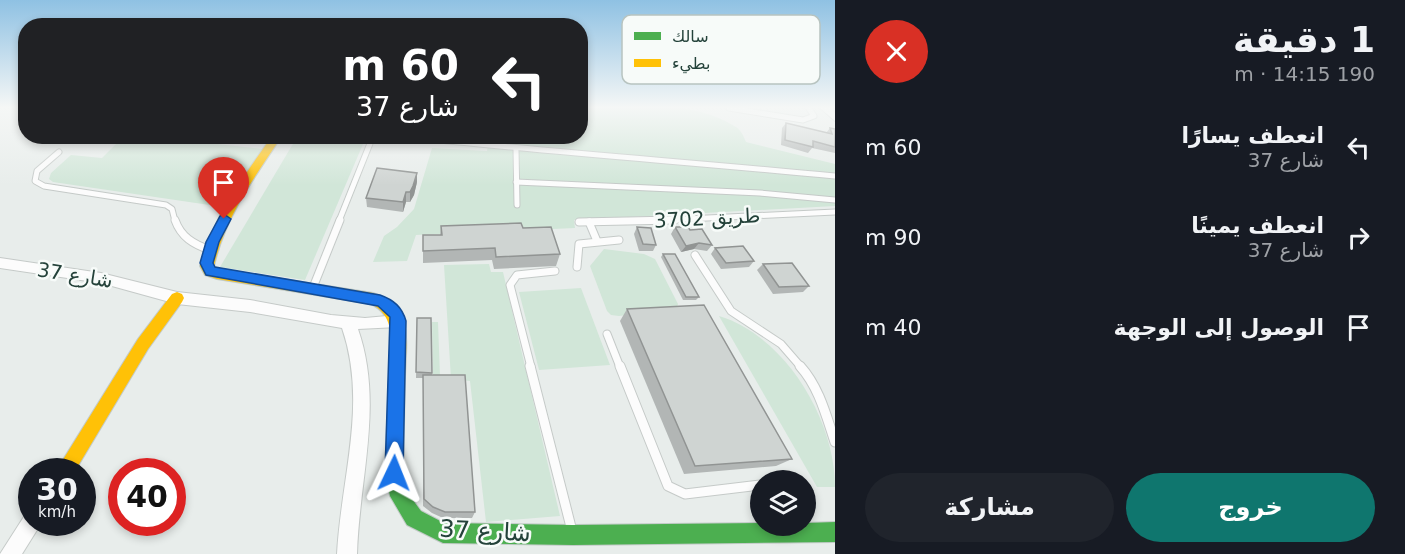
<!DOCTYPE html>
<html lang="ar">
<meta charset="utf-8">
<style>
body{margin:0;font-family:"DejaVu Sans",Cairo,sans-serif;background:#20242c;color:#f1f3f6;direction:rtl;height:100vh;display:flex;flex-direction:column;font-size:22px;white-space:nowrap}
*{box-sizing:border-box;margin:0}
p{font-size:20px;color:#9ea1a6}
.icon{flex:none;width:33px;height:33px;fill:none;stroke:currentColor;stroke-width:2;stroke-linecap:round;stroke-linejoin:round}
.map{position:relative;flex:1;overflow:hidden;direction:ltr}
.panel{display:flex;flex-direction:column;background:#171b24;width:570px}
.panel>*{flex:none}
.banner{position:absolute;left:18px;top:18px;width:570px;height:126px;border-radius:24px;box-shadow:0 3px 9px #0003;direction:rtl;background:#202124;color:#fff;overflow:hidden}
.fabs{position:absolute;left:750px;top:470px;display:grid;gap:12px}
.fabs a{display:grid;place-items:center;width:66px;height:66px;border-radius:50%;background:#171b24;box-shadow:0 3px 9px #0003;font-size:30px}
.speed{position:absolute;left:18px;top:458px;display:flex;gap:12px;font-size:30px;font-weight:700;text-align:center}
.speed>*{display:grid;place-content:center;width:78px;height:78px;border-radius:50%;background:#171b24;box-shadow:0 3px 9px #0003;line-height:1}
.speed small{font-size:15px;font-weight:400}
.speed .limit{border:9px solid #d22;background:#fff;color:#111}
.pin{position:absolute;display:grid;place-items:center;width:51px;height:51px;color:#fff;margin:-62px -26px;border-radius:50% 50% 50% 0;rotate:-45deg;box-shadow:0 0 6px #0007}
.pin .icon{rotate:45deg}
.me{position:absolute;width:66px;margin:-33px;rotate:2deg;stroke-linejoin:round;filter:drop-shadow(0 0 4px #0008)}
.turn{display:flex;align-items:center;gap:21px;height:126px;padding:0 30px;font-size:27px}
.turn .icon{width:78px;height:78px;stroke-width:2.5}
.turn b{display:block;font-size:42px;line-height:51px}
.round{display:grid;place-items:center;flex:none;width:63px;height:63px;border-radius:32px;background:#20242c}
.summary{display:flex;align-items:center;justify-content:space-between;height:102px;padding:0 30px}
h1{font-size:36px;font-weight:700;line-height:45px}
.cta{display:flex;gap:12px;margin-top:auto;padding:12px 30px}
.cta a{flex:1;height:69px;border-radius:36px;background:#0f766e;color:#fff;font-size:24px;font-weight:700;line-height:69px;text-align:center}
.cta a+a{background:#20242c;color:#f1f3f6}
ul{padding:0;list-style:none}
li{display:flex;align-items:center;gap:18px;height:90px;padding:0 30px}
li div{flex:1}
li b{display:block;font-size:22px}
li em{font-style:normal}
main{display:flex;flex:1;min-height:0}
.map>svg:first-child{display:block}
</style>
<main>
<section class="panel">
<div class="summary"><div><h1>1 دقيقة</h1><p>190 m · 14:15</p></div><a class="round" style="background:#d93025;color:#fff"><svg class="icon" aria-label="close" viewBox="0 0 24 24"><path d="M6 6l12 12M18 6L6 18"/></svg></a></div>
<ul>
<li><svg class="icon" aria-label="left" viewBox="0 0 24 24"><path d="M17 20v-9H6M10 6l-5 5 5 5"/></svg><div><b>انعطف يسارًا</b><p>شارع 37</p></div><em>60 m</em></li>
<li><svg class="icon" aria-label="right" viewBox="0 0 24 24"><path d="M7 20v-9h11M14 6l5 5-5 5"/></svg><div><b>انعطف يمينًا</b><p>شارع 37</p></div><em>90 m</em></li>
<li><svg class="icon" aria-label="arrive" viewBox="0 0 24 24"><path d="M6 21V4h12l-3 4 3 4H6"/></svg><div><b>الوصول إلى الوجهة</b></div><em>40 m</em></li>
</ul>
<div class="cta"><a>خروج</a><a>مشاركة</a></div>
</section>
<div class="map">
<svg width="835" height="554" viewBox="0 0 835 554">
<rect width="100%" height="100%" fill="#e8edeb"/>
<g fill="#d1e6d8">
<path d="M581,107C631,107 691,98 736,127C741,130 744,137 746,142L835,164V206L574,220L575,228L416,235L407,261L373,262L384,236L397,227L414,209L432,148L487,151L489,137L580,136Z"/>
<path d="M123,137H154L263,149L223,207L53,182L49,179L51,173L71,155L102,158Z"/>
<path d="M297,137H366L305,280L220,267Z"/>
<path d="M604,249L644,254L655,259L678,304L676,310L619,316L611,315L607,311L590,266Z"/>
<path d="M489,264L491,272H503L560,516L486,522L470,381L451,379L444,265Z"/>
<path d="M581,288L610,365L539,370L519,292Z"/>
<path d="M719,316C785,336 835,419 835,487H817Z"/>
<path d="M432,322H438L440,376H433Z"/>
</g>
<g fill="none" stroke-linecap="round" stroke-linejoin="round">
<defs>
<g id="lane-far2">
<path d="M729,108L803,120L814,116L808,107"/>
<path d="M402,136C546,152 691,162 835,176"/>
<path d="M516,149L517,205"/>
<path d="M59,152L37,171L35,181L44,186L166,205L172,209L175,221"/>
<path d="M516,182L760,193L835,200"/>
<path d="M339,221L373,136"/>
<path d="M645,221L835,212"/>
</g>
<g id="lane-far1">
<path d="M175,220C181,237 193,244 210,250"/>
<path d="M579,222L675,220"/>
<path d="M589,222L597,241"/>
<path d="M695,255L731,311L781,344L801,367"/>
<path d="M577,267L579,244L619,240"/>
<path d="M312,290L340,220"/>
<path d="M607,334L620,367"/>
<path d="M531,367L510,285L517,275L555,271"/>
</g>
<g id="lane">
<path d="M530,366L572,531"/>
<path d="M620,366L668,486L685,494L760,485"/>
<path d="M800,366C819,387 826,415 835,442"/>
</g>
<g id="street">
<path d="M819,107H829L835,113V121Z"/>
<path d="M0,258L101,273L177,292L250,300L331,315L365,318L398,315L403,317L405,321L403,325L398,327L358,329C384,403 359,479 357,554H337C341,477 368,404 342,328L250,312L177,304L101,283L0,268Z"/>
<path d="M32,513V522H42L22,554H0L25,515Z"/>
</g>
<path id="fast" d="M397,370L403,372L405,377L403,473L407,492L421,511L444,523L573,525L760,523V525H806V523L835,522V542L573,545L443,543L407,525L390,496L385,473L389,377L391,372Z"/>
<g id="slow">
<path d="M272,136H282C254,178 225,217 214,266L219,269L373,293C414,307 406,342 405,377L403,382L397,384L391,382L389,377C390,351 399,317 371,304L217,279L205,275L200,266C213,217 243,178 272,136Z"/>
<path d="M177,292L182,294L184,298L182,302L148,349L75,471H56L138,339L172,294Z"/>
</g>
</defs>
<use href="#lane-far2" stroke="#c5cac8" stroke-width="7"/>
<use href="#lane-far1" stroke="#c5cac8" stroke-width="9"/>
<use href="#lane" stroke="#c5cac8" stroke-width="11"/>
<use href="#street" stroke="#c5cac8" stroke-width="2"/>
<use href="#fast" stroke="#c3cbc8" stroke-width="2"/>
<use href="#slow" stroke="#c3cbc8" stroke-width="2"/>
<use href="#lane-far2" stroke="#fcfcfc" stroke-width="5"/>
<use href="#lane-far1" stroke="#fcfcfc" stroke-width="7"/>
<use href="#lane" stroke="#fcfcfc" stroke-width="9"/>
<use href="#street" fill="#fcfcfc" fill-rule="evenodd"/>
<use href="#fast" fill="#4caf50" fill-rule="evenodd"/>
<use href="#slow" fill="#ffc107" fill-rule="evenodd"/>
</g>
<g fill="#b2b6b5">
<path d="M786,123L826,133L830,128L835,129V153L812,148L808,153L781,145L782,128Z"/>
<path d="M215,136H237L234,141L216,139Z"/>
<path d="M417,182L414,195L410,202H406L403,212L367,207L366,198Z"/>
<path d="M441,226L523,228L560,254L556,266L494,269L492,260L423,263V235H440Z"/>
<path d="M637,227L656,245L653,251H639L634,234Z"/>
<path d="M675,227L690,230L712,245L707,251L694,249L681,252L671,234Z"/>
<path d="M715,248L754,261L749,267L721,269L711,254Z"/>
<path d="M663,254L699,297L696,300H683L661,257Z"/>
<path d="M763,264L809,286L803,292L773,294L757,270Z"/>
<path d="M627,309L792,459L776,466L684,474L620,321Z"/>
<path d="M417,318L432,373V375L475,512L472,518H443L432,513L423,506V378H416Z"/>
</g>
<g fill="#919493">
<path d="M417,173V182L414,195L410,202V192Z"/>
<path d="M406,192V202L403,212V202Z"/>
<path d="M699,243L694,249L681,252L686,246Z"/>
</g>
<g fill="#cfd4d2" stroke="#919493" stroke-width="1.5">
<path d="M786,123L832,134L830,128L835,129V147L813,141V147L785,140Z"/>
<path d="M377,168L417,173L413,186L410,192H406L403,202L366,198Z"/>
<path d="M521,223L523,228L551,227L560,254L496,257L495,248L423,251V235H442L441,226Z"/>
<path d="M637,227L651,228L656,245L643,244Z"/>
<path d="M675,227H688L690,230L702,229L712,245L699,243L686,246Z"/>
<path d="M743,246L754,261L726,263L715,248Z"/>
<path d="M663,254H675L699,297H686Z"/>
<path d="M792,263L809,286L779,287L763,264Z"/>
<path d="M704,305L792,459L695,466L627,309Z"/>
<path d="M417,318H431L432,373L416,372Z"/>
<path d="M423,375H465L475,512H445L433,507L424,499Z"/>
</g>
<linearGradient id="sky" x2="0" y2="1"><stop stop-color="#8fc1e3"/><stop offset="0.58" stop-color="#f5f7f6"/><stop offset="1" stop-color="#f5f7f6" stop-opacity="0"/></linearGradient>
<rect width="835" height="185" fill="url(#sky)"/>
<path fill="#1a73e8" stroke="#114b97" stroke-width="1.5" d="M224,214L231,219L219,242L213,263L215,267L380,295C394,300 402,307 406,321L403,473L401,480L394,483L388,480L385,473L390,317L378,306L206,275L200,263L206,242L220,216Z"/>
<g text-anchor="middle" stroke-width="5" stroke-linejoin="round" paint-order="stroke">
<g font-size="20" fill="#24423a" stroke="#f7fbf9">
<text transform="translate(707 218) rotate(-3)" y="7">طريق 3702</text>
<text transform="translate(75 275) rotate(9)" y="7">شارع 37</text>
</g>
<g font-size="24" fill="#24423a" stroke="#f7fbf9">
<text transform="translate(485 531) rotate(3)" y="8">شارع 37</text>
</g>
</g>
<rect x="622" y="15" width="198" height="69" rx="9" fill="#f7fbf9" stroke="#b8c4c0" stroke-width="1.5"/>
<rect x="634" y="32" width="27" height="8" fill="#4caf50"/>
<rect x="634" y="59" width="27" height="8" fill="#ffc107"/>
<g font-size="16" fill="#24423a">
<text x="672" y="42">سالك</text>
<text x="672" y="69">بطيء</text>
</g>
</svg>
<div class="fabs">
<a><svg class="icon" aria-label="layers" viewBox="0 0 24 24"><path d="M12 4l9 5-9 5-9-5zM3 14l9 5 9-5"/></svg></a>
</div>
<div class="speed"><div>30<small>km/h</small></div><div class="limit">40</div></div>
<div class="pin" style="left:224px;top:219px;background:#d93025"><svg class="icon" aria-label="arrive" viewBox="0 0 24 24"><path d="M6 21V4h12l-3 4 3 4H6"/></svg></div>
<svg class="me" style="left:394px;top:473px" viewBox="-20 -20 40 40"><path d="M0-17L14 15 0 8-14 15z" fill="#1a73e8" stroke="#fff" stroke-width="4"/></svg>
<div class="banner">
<div class="turn"><svg class="icon" aria-label="left" viewBox="0 0 24 24"><path d="M17 20v-9H6M10 6l-5 5 5 5"/></svg><div><b>60 m</b>شارع 37</div></div>
</div>
</div>
</main>
